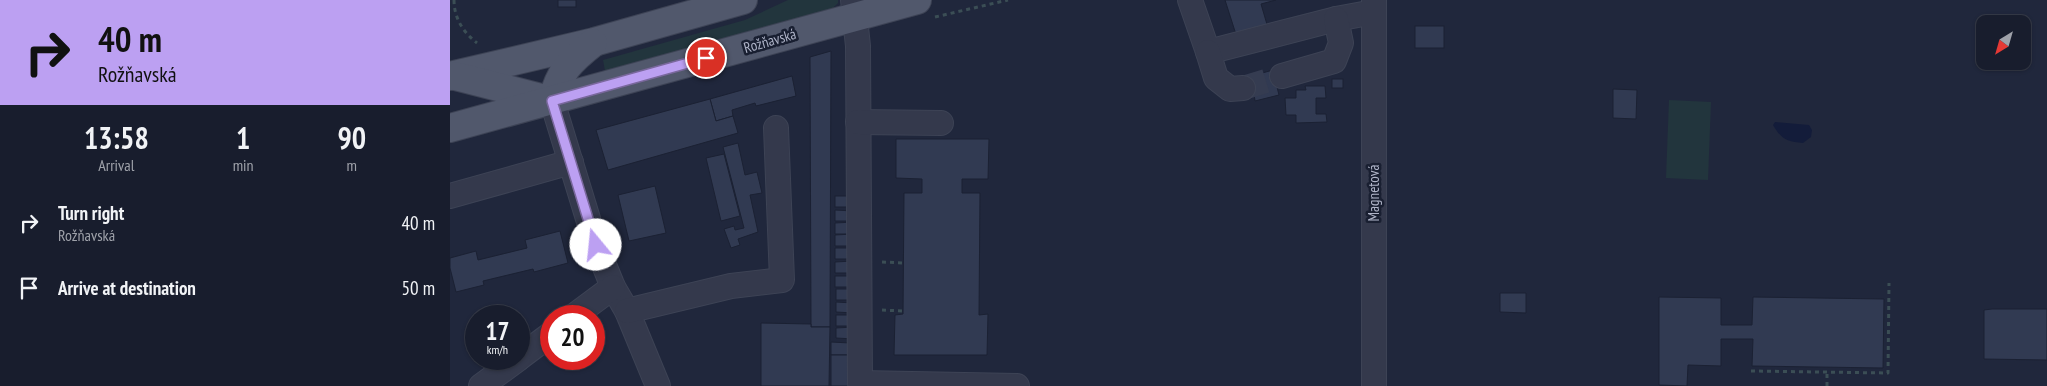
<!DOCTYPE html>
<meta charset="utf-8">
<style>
body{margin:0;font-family:"PT Sans Narrow",sans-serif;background:#252a39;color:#f1f3f6;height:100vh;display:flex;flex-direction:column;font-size:19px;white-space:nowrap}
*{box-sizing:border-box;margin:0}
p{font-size:16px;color:#9fa2aa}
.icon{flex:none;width:28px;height:28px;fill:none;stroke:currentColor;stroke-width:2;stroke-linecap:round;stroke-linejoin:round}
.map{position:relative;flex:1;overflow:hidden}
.drawer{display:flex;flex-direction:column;background:#181d2d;width:450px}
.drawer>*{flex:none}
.top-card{background:#bca0f2;color:#111;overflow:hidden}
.needle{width:32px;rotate:217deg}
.controls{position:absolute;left:1526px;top:15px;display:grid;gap:10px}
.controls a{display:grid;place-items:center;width:55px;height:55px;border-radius:10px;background:#181d2d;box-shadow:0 1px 4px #0004,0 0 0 1px #363b49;font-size:25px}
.speed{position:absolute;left:15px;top:305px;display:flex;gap:10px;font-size:25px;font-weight:700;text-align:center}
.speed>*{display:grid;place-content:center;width:65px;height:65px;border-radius:50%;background:#181d2d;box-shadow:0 1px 4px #0004,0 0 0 1px #363b49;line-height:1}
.speed small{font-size:12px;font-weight:400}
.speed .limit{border:8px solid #d22;background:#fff;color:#111}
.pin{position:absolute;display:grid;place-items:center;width:42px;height:42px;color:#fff;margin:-21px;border:2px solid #fff;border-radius:50%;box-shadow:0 1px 5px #0007}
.me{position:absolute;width:55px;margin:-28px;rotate:343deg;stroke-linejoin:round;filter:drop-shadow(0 0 4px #0008)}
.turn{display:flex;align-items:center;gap:18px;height:105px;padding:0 15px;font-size:22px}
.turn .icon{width:65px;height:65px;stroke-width:2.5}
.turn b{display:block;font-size:35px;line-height:42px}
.eta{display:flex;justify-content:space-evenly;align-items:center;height:85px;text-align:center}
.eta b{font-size:30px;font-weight:700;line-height:35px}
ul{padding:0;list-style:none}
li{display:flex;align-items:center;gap:15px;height:65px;padding:0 15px}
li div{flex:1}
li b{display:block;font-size:19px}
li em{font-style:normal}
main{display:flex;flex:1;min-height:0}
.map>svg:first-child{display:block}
</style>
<main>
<section class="drawer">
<div class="top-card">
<div class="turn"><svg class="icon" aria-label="right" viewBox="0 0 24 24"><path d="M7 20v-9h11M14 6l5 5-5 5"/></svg><div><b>40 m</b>Rožňavská</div></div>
</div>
<div class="eta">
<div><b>13:58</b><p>Arrival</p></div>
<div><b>1</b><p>min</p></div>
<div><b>90</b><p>m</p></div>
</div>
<ul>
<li><svg class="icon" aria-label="right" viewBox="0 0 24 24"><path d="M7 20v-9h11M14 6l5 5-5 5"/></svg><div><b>Turn right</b><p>Rožňavská</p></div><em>40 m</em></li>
<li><svg class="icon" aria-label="arrive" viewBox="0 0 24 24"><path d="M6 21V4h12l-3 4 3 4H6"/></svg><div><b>Arrive at destination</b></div><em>50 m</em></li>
</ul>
</section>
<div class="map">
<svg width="1597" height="386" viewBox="0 0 1597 386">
<rect width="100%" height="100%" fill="#20273c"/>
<g fill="#22353d">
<path d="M338,0H388V3L382,9L155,71L153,60L295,20Z"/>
<path d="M1219,100L1261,102L1258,180L1216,178Z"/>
</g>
<path fill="#131c3a" d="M1325,122L1359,125L1362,130L1361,137L1353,143C1337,142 1331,139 1323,125Z"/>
<g fill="#313a52" stroke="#1b2133">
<rect x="108" y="0" width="18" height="7"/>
<path d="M775,0H826L811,4L821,38L790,47Z"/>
<rect x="965" y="26" width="29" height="22"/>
<path d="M381,51L380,327H361L360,57Z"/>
<path d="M830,68L835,85L827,87L829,95L805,101L804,94L796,96L791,79Z"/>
<path d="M342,76L346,96L306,106L305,103L282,110L283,116L266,121L260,99Z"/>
<rect x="882" y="79" width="11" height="9"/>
<path d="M855,86H875L876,98H866V114H876L877,122L846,123V115H836L835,98H846V90H856Z"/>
<path d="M1163,89L1187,90L1186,119L1163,118Z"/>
<path d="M260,99L266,121L283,116L288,133L158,170L146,130Z"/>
<path d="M446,139H539L538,179H512V193H530L529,315L538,314L537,355H444L445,315L453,314L454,193H472V179L446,178Z"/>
<path d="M288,143L295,175L307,172L312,193L300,195L308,232L288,239L290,245L281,248L274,229L284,226L285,230L294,228L273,147Z"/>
<path d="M274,154L290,216L271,221L256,158Z"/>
<path d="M205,186L216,233L179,241L168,195Z"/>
<rect x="385" y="196" width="18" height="11"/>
<path d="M385,210L403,211L404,221H385Z"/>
<path d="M404,222L403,234H385V223Z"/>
<path d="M110,231L118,263L84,272L83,269L33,281L34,285L6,292L0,268V258L26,251L28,260L77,248L75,240Z"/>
<path d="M403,234V246H385V235Z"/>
<path d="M385,248H403L404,259H385Z"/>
<path d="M403,261V273H385V262Z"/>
<rect x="385" y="276" width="18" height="11"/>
<rect x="386" y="289" width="17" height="11"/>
<path d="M1050,293H1076V313L1050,312Z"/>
<path d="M1209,297L1271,298V325H1302L1303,297L1434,299L1433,368L1302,366L1303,339H1271V366L1238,365L1237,386L1209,385Z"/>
<path d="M386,302L403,303L404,313L386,312Z"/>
<path d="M1542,309H1597V360L1534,359V310Z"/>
<rect x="386" y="315" width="17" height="11"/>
<path d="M311,323L361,324V327H380L379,386H311Z"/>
<path d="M404,327V339L386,338V328Z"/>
<path d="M381,342L400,343V355H381Z"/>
<rect x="381" y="355" width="19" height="31"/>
</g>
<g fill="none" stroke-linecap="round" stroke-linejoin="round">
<path stroke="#353c51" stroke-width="24" stroke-dasharray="24 12" stroke-linecap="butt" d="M793,88L832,76"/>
<defs>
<g id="minor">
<path d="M403,0L408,46L410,383L567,386"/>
<path d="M740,0L758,52L886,19L924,12"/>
<path d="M758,52L766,78L780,89L793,88"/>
<path d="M832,76L884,61L891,43L886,19"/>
<path d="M102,101L146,245L163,287L177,311L208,386"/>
<path d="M408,122L491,123"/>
<path d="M0,196L121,162"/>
<path d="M177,311L281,286L332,280L326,128"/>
<path d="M124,316L163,287"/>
<path d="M69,358L101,334"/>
<path d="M31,386L68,359"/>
<path d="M924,386V0"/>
</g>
<g id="major">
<path d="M0,76L144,42L293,0"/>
<path d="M5,76L99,100"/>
<path d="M102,101C110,71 119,62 143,43"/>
<path d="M0,128L467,0"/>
</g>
</defs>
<use href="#minor" stroke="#3d4355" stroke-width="26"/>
<use href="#major" stroke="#3d4355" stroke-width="30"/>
<g stroke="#3b4e55" stroke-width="3" stroke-dasharray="4 4" stroke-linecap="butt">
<path d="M4,0C4,18 13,32 27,43"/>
<path d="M485,17L558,0"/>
<path d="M432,262L454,263"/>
<path d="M432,310L453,311"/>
<path d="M1301,371L1438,373L1439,283"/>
<path d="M1377,386V372"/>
</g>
<use href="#minor" stroke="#34394c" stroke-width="24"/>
<use href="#major" stroke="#51586c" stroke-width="28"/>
</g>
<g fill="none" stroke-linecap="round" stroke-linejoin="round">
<defs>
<path id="route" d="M146,245L102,101L256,58"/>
</defs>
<use href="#route" stroke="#7a689d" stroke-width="12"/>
<use href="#route" stroke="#bca0f2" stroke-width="9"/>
</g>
<g text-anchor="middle" stroke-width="5" stroke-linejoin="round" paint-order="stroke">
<g font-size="15" fill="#afb4c8" stroke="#191f31">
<text transform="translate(320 41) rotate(-16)" y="5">Rožňavská</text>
<text transform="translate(924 193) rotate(-90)" y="5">Magnetová</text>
</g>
</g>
</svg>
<div class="controls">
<a><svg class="needle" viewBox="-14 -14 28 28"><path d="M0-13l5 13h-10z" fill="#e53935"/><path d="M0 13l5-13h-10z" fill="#9fa2aa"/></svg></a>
</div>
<div class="speed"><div>17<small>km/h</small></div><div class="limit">20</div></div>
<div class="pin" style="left:256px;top:58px;background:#d93025"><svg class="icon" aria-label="arrive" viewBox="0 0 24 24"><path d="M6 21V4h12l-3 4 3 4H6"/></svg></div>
<svg class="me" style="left:146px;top:245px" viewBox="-20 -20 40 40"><circle r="19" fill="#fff"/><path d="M0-13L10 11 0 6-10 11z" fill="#bca0f2"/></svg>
</div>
</main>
